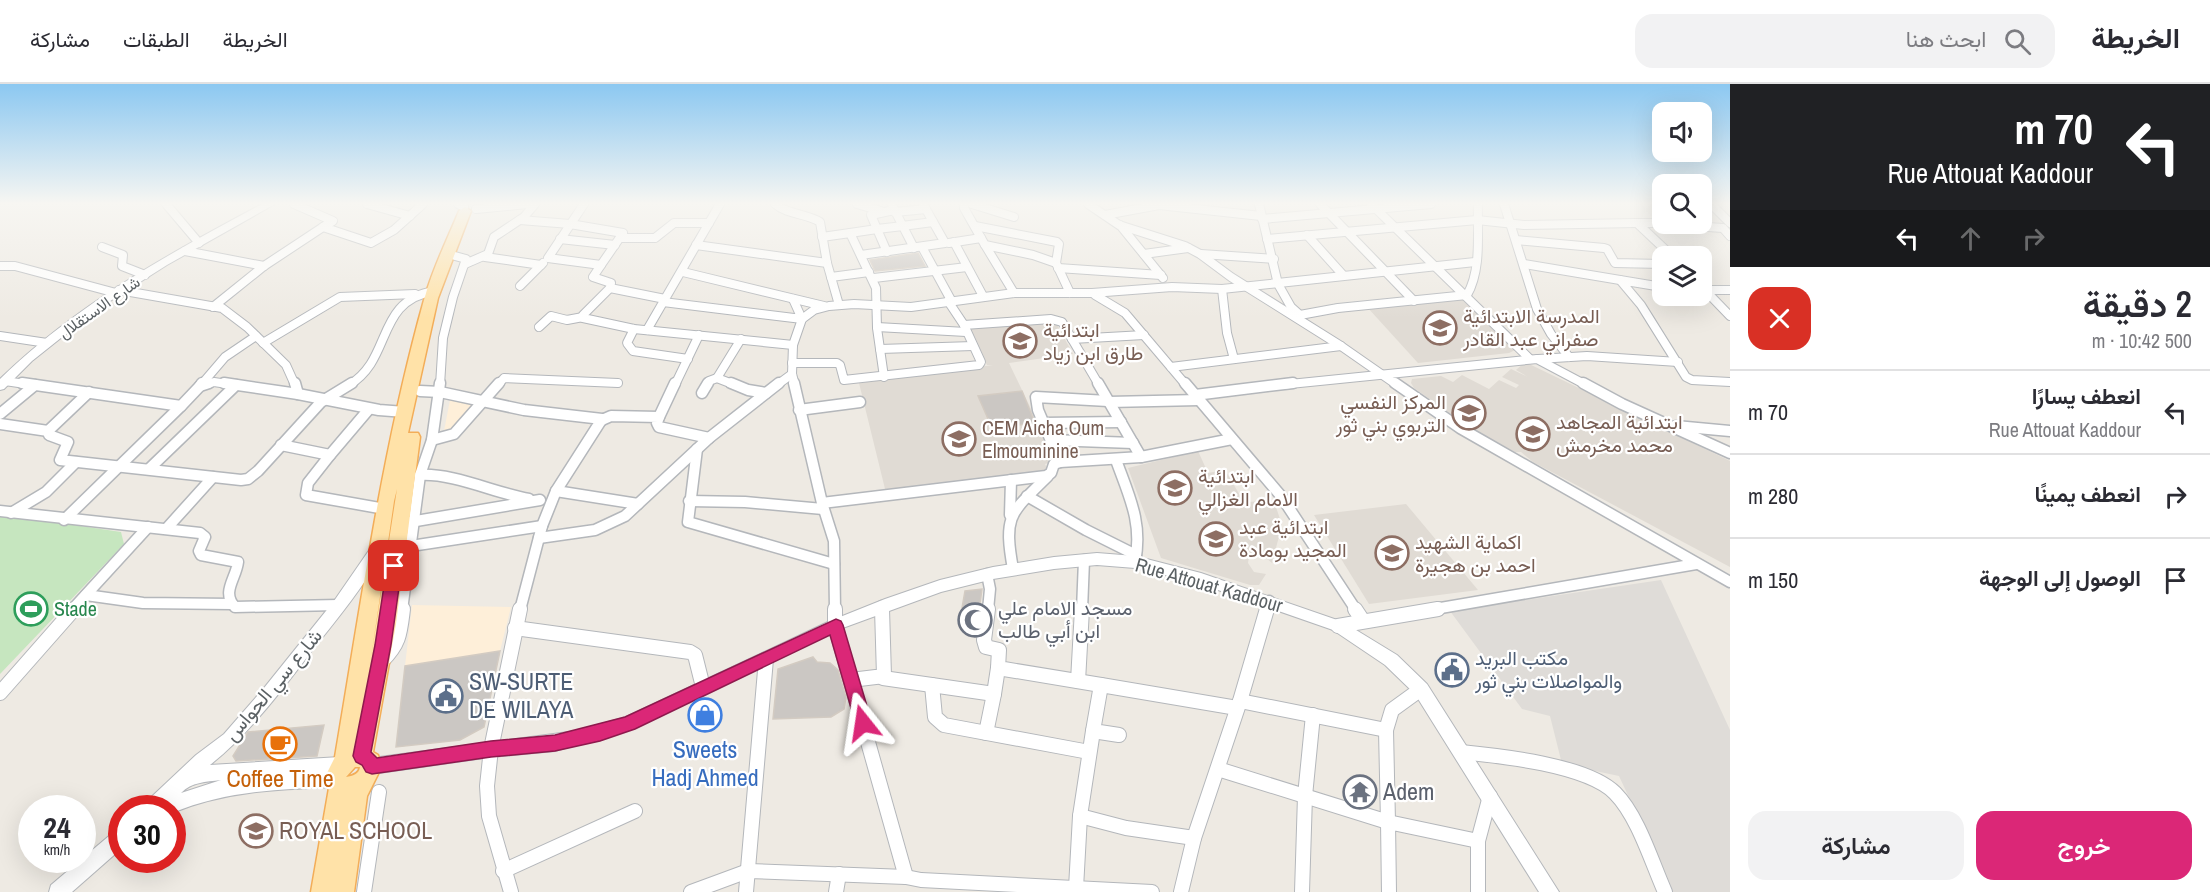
<!DOCTYPE html>
<html lang="ar">
<meta charset="utf-8">
<style>
body{margin:0;font-family:"Archivo Narrow",Vazirmatn,sans-serif;background:#f2f2f3;color:#2b2b33;direction:rtl;height:100vh;display:flex;flex-direction:column;font-size:22px;white-space:nowrap}
*{box-sizing:border-box;margin:0}
p{font-size:20px;color:#7c7c81}
.icon{flex:none;width:33px;height:33px;fill:none;stroke:currentColor;stroke-width:2;stroke-linecap:round;stroke-linejoin:round}
.map{position:relative;flex:1;overflow:hidden;direction:ltr}
.drawer{display:flex;flex-direction:column;background:#fff;width:480px}
.drawer>*{flex:none}
.banner{background:#202124;color:#fff;overflow:hidden}
.buttons{position:absolute;left:1652px;top:18px;display:grid;gap:12px}
.buttons a{display:grid;place-items:center;width:60px;height:60px;border-radius:12px;background:#fff;box-shadow:0 6px 24px #0002;font-size:30px}
.speed{position:absolute;left:18px;top:711px;display:flex;gap:12px;font-size:30px;font-weight:700;text-align:center}
.speed>*{display:grid;place-content:center;width:78px;height:78px;border-radius:50%;background:#fff;box-shadow:0 6px 24px #0002;line-height:1}
.speed small{font-size:15px;font-weight:400}
.speed .limit{border:9px solid #d22;background:#fff;color:#111}
.pin{position:absolute;display:grid;place-items:center;width:51px;height:51px;color:#fff;margin:-26px;border-radius:12px;box-shadow:0 3px 9px #0006}
.me{position:absolute;width:66px;margin:-33px;rotate:345deg;stroke-linejoin:round;filter:drop-shadow(0 0 4px #0008)}
.turn{display:flex;align-items:center;gap:21px;height:126px;padding:0 18px;font-size:27px}
.turn .icon{width:78px;height:78px;stroke-width:2.5}
.turn b{display:block;font-size:42px;line-height:51px}
.lanes{display:flex;align-items:center;height:57px;padding:0 18px;background:#0003;justify-content:center;gap:30px;direction:ltr}
.lanes .off{opacity:.35}
.round{display:grid;place-items:center;flex:none;width:63px;height:63px;border-radius:18px;background:#f2f2f3}
.overview{display:flex;align-items:center;justify-content:space-between;height:102px;padding:0 18px}
h1{font-size:36px;font-weight:600;line-height:45px}
.primary-button{display:flex;gap:12px;margin-top:auto;padding:12px 18px}
.primary-button a{flex:1;height:69px;border-radius:18px;background:#db2777;color:#fff;font-size:24px;font-weight:600;line-height:69px;text-align:center}
.primary-button a+a{background:#f2f2f3;color:#2b2b33}
ul{padding:0;list-style:none}
li{display:flex;align-items:center;gap:18px;height:84px;padding:0 18px;border-top:2px solid #e1e1e2}
li div{flex:1}
li b{display:block;font-size:22px}
li em{font-style:normal}
header{display:flex;align-items:center;gap:36px;box-sizing:border-box;height:84px;padding:0 30px;background:#fff;border-bottom:2px solid #e1e1e2}
header strong{font-size:28px}
nav{display:flex;gap:33px;margin-inline-start:auto;font-size:21px}
.search{width:420px;height:54px;background:#f2f2f3;display:flex;align-items:center;gap:15px;box-sizing:border-box;padding:0 21px;border-radius:18px;color:#7c7c81;font-size:22px}
main{display:flex;flex:1;min-height:0}
.map>svg:first-child{display:block}
</style>
<header>
<strong>الخريطة</strong>
<div class="search"><svg class="icon" aria-label="search" viewBox="0 0 24 24"><circle cx="10" cy="10" r="6"/><path d="M15 15l6 6"/></svg>ابحث هنا</div>
<nav><a>الخريطة</a><a>الطبقات</a><a>مشاركة</a></nav>
</header>
<main>
<section class="drawer">
<div class="banner">
<div class="turn"><svg class="icon" aria-label="left" viewBox="0 0 24 24"><path d="M17 20v-9H6M10 6l-5 5 5 5"/></svg><div><b>70 m</b>Rue Attouat Kaddour</div></div>
<div class="lanes"><svg class="icon" aria-label="left" viewBox="0 0 24 24"><path d="M17 20v-9H6M10 6l-5 5 5 5"/></svg><svg class="icon off" aria-label="ahead" viewBox="0 0 24 24"><path d="M12 20V5M6 11l6-6 6 6"/></svg><svg class="icon off" aria-label="right" viewBox="0 0 24 24"><path d="M7 20v-9h11M14 6l5 5-5 5"/></svg></div>
</div>
<div class="overview"><div><h1>2 دقيقة</h1><p>500 m · 10:42</p></div><a class="round" style="background:#d93025;color:#fff"><svg class="icon" aria-label="close" viewBox="0 0 24 24"><path d="M6 6l12 12M18 6L6 18"/></svg></a></div>
<ul>
<li><svg class="icon" aria-label="left" viewBox="0 0 24 24"><path d="M17 20v-9H6M10 6l-5 5 5 5"/></svg><div><b>انعطف يسارًا</b><p>Rue Attouat Kaddour</p></div><em>70 m</em></li>
<li><svg class="icon" aria-label="right" viewBox="0 0 24 24"><path d="M7 20v-9h11M14 6l5 5-5 5"/></svg><div><b>انعطف يمينًا</b></div><em>280 m</em></li>
<li><svg class="icon" aria-label="arrive" viewBox="0 0 24 24"><path d="M6 21V4h12l-3 4 3 4H6"/></svg><div><b>الوصول إلى الوجهة</b></div><em>150 m</em></li>
</ul>
<div class="primary-button"><a>خروج</a><a>مشاركة</a></div>
</section>
<div class="map">
<svg width="1730" height="808" viewBox="0 0 1730 808">
<rect width="100%" height="100%" fill="#eeeae3"/>
<g fill="#feefd9">
<path d="M450,316L475,320L455,345L444,347Z"/>
<path d="M412,521L511,523L500,567L405,582Z"/>
</g>
<path fill="#dfdcd8" d="M1661,496L1730,646V808H1673L1619,692L1562,680L1550,632L1522,625L1450,527Z"/>
<g fill="#e0dbd4">
<path d="M1463,214L1515,266L1509,269L1418,279L1368,224Z"/>
<path d="M1055,237L1073,270L1009,279L1056,377L1045,380L1049,389L886,409L859,299L993,281H987L968,245Z"/>
<path d="M1525,278L1730,377V483L1533,378L1521,368H1515L1471,344L1414,304L1411,299L1412,295L1441,292L1453,298L1462,291L1489,305L1499,296L1516,304L1519,301L1502,293L1511,285L1528,293L1516,286Z"/>
<path d="M1198,367L1208,389L1225,386L1244,418L1274,417L1282,441L1272,479L1260,469L1249,472L1248,479L1254,488L1266,490L1259,501H1250L1161,474L1128,384Z"/>
<path d="M1406,420L1478,506L1369,520L1314,431Z"/>
</g>
<path fill="#c6e6bf" d="M0,430L121,448L124,460L0,590Z"/>
<g fill="#cbc7c3" stroke="#d3cbc2" stroke-width="1.5">
<path d="M918,169L925,182L875,187L870,176Z"/>
<path d="M1022,307L1035,339L992,344L978,312Z"/>
<path d="M982,505L976,549L965,547L968,526L962,524L965,507Z"/>
<path d="M500,567L484,643L460,656L396,663L405,582Z"/>
<path d="M813,573L817,578L830,579L838,586L846,613L844,625L831,633L773,635L778,585Z"/>
<path d="M324,641L317,672L236,677L233,672L248,648Z"/>
</g>
<g fill="none" stroke-linecap="round" stroke-linejoin="round">
<defs>
<g id="minor-far2">
<path d="M166,120L199,159"/>
<path d="M294,120L333,137L323,143L371,159L394,146L423,120"/>
<path d="M367,120L410,132"/>
<path d="M458,120L464,123"/>
<path d="M584,120L548,174L601,181L593,193L611,199L610,204L583,231V234L634,245L793,261"/>
<path d="M775,120C788,131 806,129 820,138L827,179L839,221"/>
<path d="M857,120L881,127"/>
<path d="M964,120V124L985,161L1033,171L1056,179"/>
<path d="M972,120L1014,133"/>
<path d="M1088,120L1119,141L1185,162L1200,170L1231,193L1341,262L1397,301"/>
<path d="M1259,120L1278,200L1291,223L1300,231L1338,224L1467,211C1482,185 1477,149 1478,120"/>
<path d="M1320,120L1414,217"/>
<path d="M1371,120L1530,275"/>
<path d="M1504,120L1537,225L1551,250L1569,273"/>
<path d="M892,121L914,164"/>
<path d="M1715,124L1730,139"/>
<path d="M476,125L527,120"/>
<path d="M894,126L871,131L877,145L903,142"/>
<path d="M895,128L926,125"/>
<path d="M1105,131L1159,121L1261,132"/>
<path d="M1262,135L1431,120"/>
<path d="M520,136L570,140L623,149L601,181"/>
<path d="M1662,139H1637L1672,172"/>
<path d="M1663,140L1723,144L1730,152"/>
<path d="M1120,141L1163,194"/>
<path d="M902,142L933,138"/>
<path d="M975,142L1057,158L1059,160L1056,179L1070,209"/>
<path d="M850,149L877,145L887,168"/>
<path d="M1307,151L1343,191"/>
<path d="M822,153L850,149L876,204L877,244L884,293"/>
<path d="M620,154H655L674,139H709"/>
<path d="M560,155L615,161"/>
<path d="M1267,155L1477,136L1524,141L1637,139"/>
<path d="M1516,156L1604,164L1607,165L1615,179L1662,180"/>
<path d="M954,158L983,212"/>
<path d="M949,159L981,154"/>
<path d="M696,161L827,179"/>
<path d="M985,161L1014,209"/>
<path d="M102,163L123,171L122,182L145,191"/>
<path d="M922,163L951,216"/>
<path d="M185,167L264,182"/>
<path d="M1144,170L1188,164"/>
<path d="M1201,170L1274,175"/>
<path d="M861,171L945,159L923,120"/>
<path d="M485,173L541,181"/>
<path d="M465,180L488,170L494,153L524,133L535,120"/>
<path d="M1524,180L1620,196"/>
<path d="M0,182H15L116,209"/>
<path d="M1058,184L1161,191"/>
<path d="M683,188L824,222"/>
<path d="M831,193L869,188"/>
<path d="M874,194L967,183"/>
<path d="M520,202L543,179"/>
<path d="M1701,202L1730,232"/>
<path d="M1662,203L1620,196L1641,221L1686,293L1692,296L1730,298"/>
<path d="M610,204L665,215"/>
<path d="M1222,205L1227,249L1234,275"/>
<path d="M119,206L222,224L247,243L286,281L295,301"/>
<path d="M1701,206H1730"/>
<path d="M1095,211L1125,229L1186,301"/>
<path d="M663,218L802,235L793,215"/>
<path d="M213,223L264,182L323,143"/>
<path d="M964,241L1051,235L1062,238L1099,301"/>
<path d="M539,243L551,232L567,236L583,233"/>
<path d="M877,243L966,248"/>
<path d="M634,245L627,259L633,267L688,275"/>
<path d="M647,246L720,120"/>
<path d="M0,252L47,259"/>
<path d="M1072,255L1144,251"/>
<path d="M263,259L340,213L415,210"/>
<path d="M880,265L973,262"/>
<path d="M1538,275L1587,272L1678,278"/>
<path d="M792,279H837L840,281L844,296L979,281L981,278L964,241L948,217"/>
<path d="M1171,283L1341,262"/>
<path d="M5,297L32,301"/>
<path d="M201,301L225,273L256,252"/>
<path d="M204,301L214,298L234,301"/>
<path d="M349,301C393,275 375,217 434,207"/>
<path d="M440,301L443,254L453,213L466,175L455,172"/>
<path d="M498,301L504,294L618,299"/>
<path d="M675,301L699,251"/>
<path d="M707,301L709,297L717,294"/>
<path d="M735,301L717,294L741,255"/>
<path d="M777,301L792,290"/>
<path d="M795,301L792,290L793,261L802,235L814,226L829,222L854,220L911,223L1014,209H1092L1172,203L1222,205L1475,178"/>
<path d="M1280,301L1537,275L1586,301"/>
</g>
<g id="minor-far1">
<path d="M22,299L181,322L200,302L209,299"/>
<path d="M224,299L298,310L379,326L405,328"/>
<path d="M295,299L298,310"/>
<path d="M731,299L748,306L766,309"/>
<path d="M794,299L822,419L834,457L835,526"/>
<path d="M1098,299L1141,373"/>
<path d="M1185,299L1281,412L1356,526"/>
<path d="M1395,299L1460,344L1730,498"/>
<path d="M1583,299L1622,320L1730,369"/>
<path d="M200,302L202,299"/>
<path d="M420,307L440,308L524,326L602,335L556,407L542,442L520,526"/>
<path d="M89,308L48,347L49,351L68,358L60,376L241,396L248,395L258,387L321,318L352,299"/>
<path d="M702,309L708,299"/>
<path d="M1195,311L1293,299"/>
<path d="M1109,318L1199,316"/>
<path d="M799,326L860,318"/>
<path d="M0,330L35,301"/>
<path d="M659,333L675,299"/>
<path d="M602,336L611,332L659,333L657,339L659,343L709,354"/>
<path d="M1043,339L1121,338"/>
<path d="M0,340L48,347"/>
<path d="M1676,342L1730,347"/>
<path d="M432,356L454,350L499,299"/>
<path d="M1051,356L1133,359"/>
<path d="M281,361L330,371L308,399L306,411L385,425"/>
<path d="M697,365L688,438L834,480"/>
<path d="M330,371L369,325"/>
<path d="M1116,376C1129,412 1143,439 1135,478"/>
<path d="M1060,378L1038,326L1036,313L1108,317"/>
<path d="M149,385L236,301"/>
<path d="M420,391C453,389 495,409 529,415"/>
<path d="M556,407L638,420"/>
<path d="M1027,412L1086,446L1136,471"/>
<path d="M689,417L745,418L823,425"/>
<path d="M822,419L1046,392L1051,389L1054,380L1060,378L1141,373L1232,355"/>
<path d="M0,427L200,449L205,453L199,467L201,471L238,478C236,495 221,508 235,523L339,521"/>
<path d="M11,429L46,408L76,378"/>
<path d="M1010,431L1011,396"/>
<path d="M64,436L181,322"/>
<path d="M410,438L540,416"/>
<path d="M167,444L213,393"/>
<path d="M539,454L595,446L625,432L709,354L779,299"/>
<path d="M411,462L542,442"/>
<path d="M1013,485C1003,430 1011,429 1048,392"/>
<path d="M987,490L990,505L988,526"/>
<path d="M86,511L143,519L232,520"/>
<path d="M882,522V526"/>
<path d="M72,526L148,443"/>
<path d="M402,526L420,391L432,356L440,299"/>
<path d="M1082,526L1084,476"/>
<path d="M1266,526L1269,517"/>
<path d="M1429,526L1696,480"/>
</g>
<g id="minor">
<path d="M835,525V541L906,793"/>
<path d="M988,525L984,556L986,563L999,566L998,584L1101,601"/>
<path d="M1355,525L1363,537"/>
<path d="M1338,542L1438,525"/>
<path d="M515,544L690,568L695,571L703,603"/>
<path d="M382,577C400,559 400,549 403,525"/>
<path d="M883,594L994,610L998,584"/>
<path d="M851,596L884,592L882,525"/>
<path d="M1078,597L1082,525"/>
<path d="M932,601L935,633L944,641L1089,668"/>
<path d="M0,609L74,525"/>
<path d="M1386,646L1392,626L1421,605"/>
<path d="M1093,647L1080,732L1126,744L1194,754"/>
<path d="M986,649L994,610"/>
<path d="M1119,651L1093,647L1101,601L1237,624"/>
<path d="M1461,668C1501,672 1587,681 1615,709C1638,732 1652,779 1665,808"/>
<path d="M1218,685L1388,738L1386,646L1240,617"/>
<path d="M503,787L635,727"/>
<path d="M1076,804L1080,732"/>
<path d="M364,808L379,708"/>
<path d="M511,808L489,732L487,702L491,665L520,525"/>
<path d="M691,808L748,787L906,793L921,796L1152,808"/>
<path d="M746,808L766,575"/>
<path d="M836,808L839,790"/>
<path d="M1181,808L1194,754L1240,617L1267,525"/>
<path d="M1302,808L1305,712L1313,631"/>
<path d="M1389,808L1388,738L1478,757"/>
<path d="M1478,808V757L1490,712"/>
</g>
<g id="tertiary">
<path d="M262,120H275L167,181L96,226L32,277L4,305L0,306V295C76,221 168,170 262,120Z"/>
<path d="M377,461L382,462L384,466C365,501 339,533 314,564C282,606 251,648 210,681L340,673L346,675L349,681L346,687L340,689L344,695L341,701L335,703C279,705 225,707 172,729V724H143L146,718L196,671L224,650L264,604L334,517L372,462ZM221,696L181,709C192,698 205,698 221,696Z"/>
<path d="M1097,469L1135,472L1201,489L1343,538L1397,571L1427,600L1559,808H1539L1415,610L1385,581L1333,546L1195,498L1135,484L1097,481L1054,485L993,495L941,508L840,545L629,646L555,667L491,673L372,690L366,688L363,682L366,676L372,674L576,647L626,633L830,537L885,515L940,496L993,483L1054,473Z"/>
<path d="M122,743V764L72,808H49L51,801L116,746Z"/>
</g>
<path id="primary" d="M465,123L471,127L438,214L408,349H418L420,353L396,540L373,668L378,671L381,684L367,712L354,808H311L329,704L324,695L335,673C361,520 382,366 424,216C432,186 447,156 459,127ZM397,405L371,574L394,417ZM355,683H360C359,690 353,692 346,693Z"/>
</defs>
<use href="#minor-far2" stroke="#b4b7bb" stroke-width="10"/>
<use href="#minor-far1" stroke="#b4b7bb" stroke-width="13"/>
<use href="#minor" stroke="#b4b7bb" stroke-width="16"/>
<use href="#tertiary" stroke="#b4b7bb" stroke-width="2"/>
<use href="#primary" stroke="#f3ad58" stroke-width="3"/>
<use href="#minor-far2" stroke="#fff" stroke-width="8"/>
<use href="#minor-far1" stroke="#fff" stroke-width="10"/>
<use href="#minor" stroke="#fff" stroke-width="14"/>
<use href="#tertiary" fill="#fff" fill-rule="evenodd"/>
<use href="#primary" fill="#ffe2a8" fill-rule="evenodd"/>
</g>
<linearGradient id="sky" x2="0" y2="1"><stop stop-color="#8cc8f1"/><stop offset="0.51" stop-color="#f7f6f2"/><stop offset="1" stop-color="#f7f6f2" stop-opacity="0"/></linearGradient>
<rect width="1730" height="234" fill="url(#sky)"/>
<path fill="#db2777" stroke="#8e194d" stroke-width="1.5" d="M394,476L400,478L402,482L391,561L371,668L377,674L491,657L555,651L625,633L836,535L841,537L843,541L872,639L869,645L863,647L857,645L830,551L635,645L600,657L555,667L491,673L372,690L366,688L362,681L356,678L353,672L375,561L387,482L389,478Z"/>
<defs>
<symbol id="school-ring" viewBox="-11 -11 22 22"><circle r="9.5" fill="#fff" stroke="#8d6e63" stroke-width="1.5"/><path d="M0-5L7-2L0 1L-7-2ZM-4 1L0 2.5L4 1V4Q0 6-4 4Z" fill="#8d6e63"/></symbol>
<symbol id="stadium-ring" viewBox="-11 -11 22 22"><circle r="9.5" fill="#fff" stroke="#2e9e5b" stroke-width="1.5"/><path d="M0-5a6.5 5 0 1 0 0 10a6.5 5 0 1 0 0-10ZM-3.5-1.8h7v3.6h-7Z" fill="#2e9e5b"/></symbol>
<symbol id="mosque-ring" viewBox="-11 -11 22 22"><circle r="9.5" fill="#fff" stroke="#6b7280" stroke-width="1.5"/><path d="M3.5-4.9A6 6 0 1 0 3.5 4.9A5 5 0 1 1 3.5-4.9Z" fill="#6b7280"/></symbol>
<symbol id="civic-ring" viewBox="-11 -11 22 22"><circle r="9.5" fill="#fff" stroke="#5c6f8a" stroke-width="1.5"/><path d="M-.6-6.5H3V-4.5H.6V-3L4-1V1h2V6H-6V1h2V-1L-.6-3ZM-1.2 2.5V6h2.4V2.5Z" fill="#5c6f8a"/></symbol>
<symbol id="shop-ring" viewBox="-11 -11 22 22"><circle r="9.5" fill="#fff" stroke="#3f7fe0" stroke-width="1.5"/><path d="M-5-2.5h2.3a2.7 3.5 0 0 1 5.4 0H5L5.5 6h-11ZM-1.5-2.5h3a1.5 2.3 0 0 0-3 0Z" fill="#3f7fe0"/></symbol>
<symbol id="cafe-ring" viewBox="-11 -11 22 22"><circle r="9.5" fill="#fff" stroke="#e8710a" stroke-width="1.5"/><path d="M-5.5-4.5H6V0H3Q3 3.5 0 3.5H-2.5Q-5.5 3.5-5.5 0ZM3-3.2v2h1.7v-2ZM-6 4.5H4V6H-6Z" fill="#e8710a"/></symbol>
<symbol id="temple-ring" viewBox="-11 -11 22 22"><circle r="9.5" fill="#fff" stroke="#6b7280" stroke-width="1.5"/><path d="M0-6L5-2H3V0L6.5 2.5H4V6H1.5V3h-3V6H-4V2.5H-6.5L-3 0V-2H-5Z" fill="#6b7280"/></symbol>
</defs>
<g fill-rule="evenodd">
<use href="#school-ring" x="1421" y="225" width="38" height="38"/>
<use href="#school-ring" x="1001" y="238" width="38" height="38"/>
<use href="#school-ring" x="1450" y="310" width="38" height="38"/>
<use href="#school-ring" x="1514" y="331" width="38" height="38"/>
<use href="#school-ring" x="940" y="336" width="38" height="38"/>
<use href="#school-ring" x="1156" y="385" width="38" height="38"/>
<use href="#school-ring" x="1197" y="436" width="38" height="38"/>
<use href="#school-ring" x="1373" y="450" width="38" height="38"/>
<use href="#stadium-ring" x="12" y="506" width="38" height="38"/>
<use href="#mosque-ring" x="956" y="517" width="38" height="38"/>
<use href="#civic-ring" x="1433" y="567" width="38" height="38"/>
<use href="#civic-ring" x="427" y="593" width="38" height="38"/>
<use href="#shop-ring" x="686" y="612" width="38" height="38"/>
<use href="#cafe-ring" x="261" y="641" width="38" height="38"/>
<use href="#temple-ring" x="1341" y="689" width="38" height="38"/>
<use href="#school-ring" x="237" y="728" width="38" height="38"/>
</g>
<g text-anchor="middle" stroke-width="4.5" stroke-linejoin="round" paint-order="stroke">
<g font-size="16" fill="#5b6164" stroke="#fff">
<text transform="translate(99 223) rotate(-35)" y="6">شارع الاستقلال</text>
</g>
<g font-size="20" fill="#785e54" stroke="#fff" text-anchor="start">
<text x="1463" y="239">المدرسة الابتدائية<tspan x="1463" dy="23">صفراني عبد القادر</tspan></text>
<text x="1043" y="253">ابتدائية<tspan x="1043" dy="23">طارق ابن زياد</tspan></text>
<text x="1446" y="325" text-anchor="end">المركز النفسي<tspan x="1446" dy="23">التربوي بني ثور</tspan></text>
<text x="1556" y="345">ابتدائية المجاهد<tspan x="1556" dy="23">محمد مخرمش</tspan></text>
<text x="982" y="351">CEM Aicha Oum<tspan x="982" dy="23">Elmouminine</tspan></text>
<text x="1198" y="399">ابتدائية<tspan x="1198" dy="23">الامام الغزالي</tspan></text>
<text x="1239" y="450">ابتدائية عبد<tspan x="1239" dy="23">المجيد بومادة</tspan></text>
<text x="1415" y="465">اكماية الشهيد<tspan x="1415" dy="23">احمد بن هجيرة</tspan></text>
</g>
<g font-size="20" fill="#5b6164" stroke="#fff">
<text transform="translate(1209 501) rotate(16)" y="7">Rue Attouat Kaddour</text>
<text transform="translate(273 601) rotate(-50)" y="7">شارع سي الحواس</text>
</g>
<g font-size="20" fill="#5b616d" stroke="#fff" text-anchor="start">
<text x="998" y="531">مسجد الامام علي<tspan x="998" dy="23">ابن أبي طالب</tspan></text>
</g>
<g font-size="20" fill="#27864d" stroke="#fff" text-anchor="start">
<text x="54" y="532">Stade</text>
</g>
<g font-size="20" fill="#4e5e75" stroke="#fff" text-anchor="start">
<text x="1475" y="581">مكتب البريد<tspan x="1475" dy="23">والمواصلات بني ثور</tspan></text>
</g>
<g font-size="24" fill="#4e5e75" stroke="#fff" text-anchor="start">
<text x="469" y="606">SW-SURTE<tspan x="469" dy="28">DE WILAYA</tspan></text>
</g>
<g font-size="24" fill="#366cbe" stroke="#fff">
<text x="705" y="674">Sweets<tspan x="705" dy="28">Hadj Ahmed</tspan></text>
</g>
<g font-size="24" fill="#c56008" stroke="#fff">
<text x="280" y="703">Coffee Time</text>
</g>
<g font-size="24" fill="#5b616d" stroke="#fff" text-anchor="start">
<text x="1383" y="716">Adem</text>
</g>
<g font-size="24" fill="#785e54" stroke="#fff" text-anchor="start">
<text x="279" y="755">ROYAL SCHOOL</text>
</g>
</g>
</svg>
<div class="buttons">
<a><svg class="icon" aria-label="sound" viewBox="0 0 24 24"><path d="M4 9h4l5-4v14l-5-4H4zM17 9q2 3 0 6"/></svg></a>
<a><svg class="icon" aria-label="search" viewBox="0 0 24 24"><circle cx="10" cy="10" r="6"/><path d="M15 15l6 6"/></svg></a>
<a><svg class="icon" aria-label="layers" viewBox="0 0 24 24"><path d="M12 4l9 5-9 5-9-5zM3 14l9 5 9-5"/></svg></a>
</div>
<div class="speed"><div>24<small>km/h</small></div><div class="limit">30</div></div>
<div class="pin" style="left:394px;top:482px;background:#d93025"><svg class="icon" aria-label="arrive" viewBox="0 0 24 24"><path d="M6 21V4h12l-3 4 3 4H6"/></svg></div>
<svg class="me" style="left:863px;top:639px" viewBox="-20 -20 40 40"><path d="M0-17L14 15 0 8-14 15z" fill="#db2777" stroke="#fff" stroke-width="4"/></svg>
</div>
</main>
